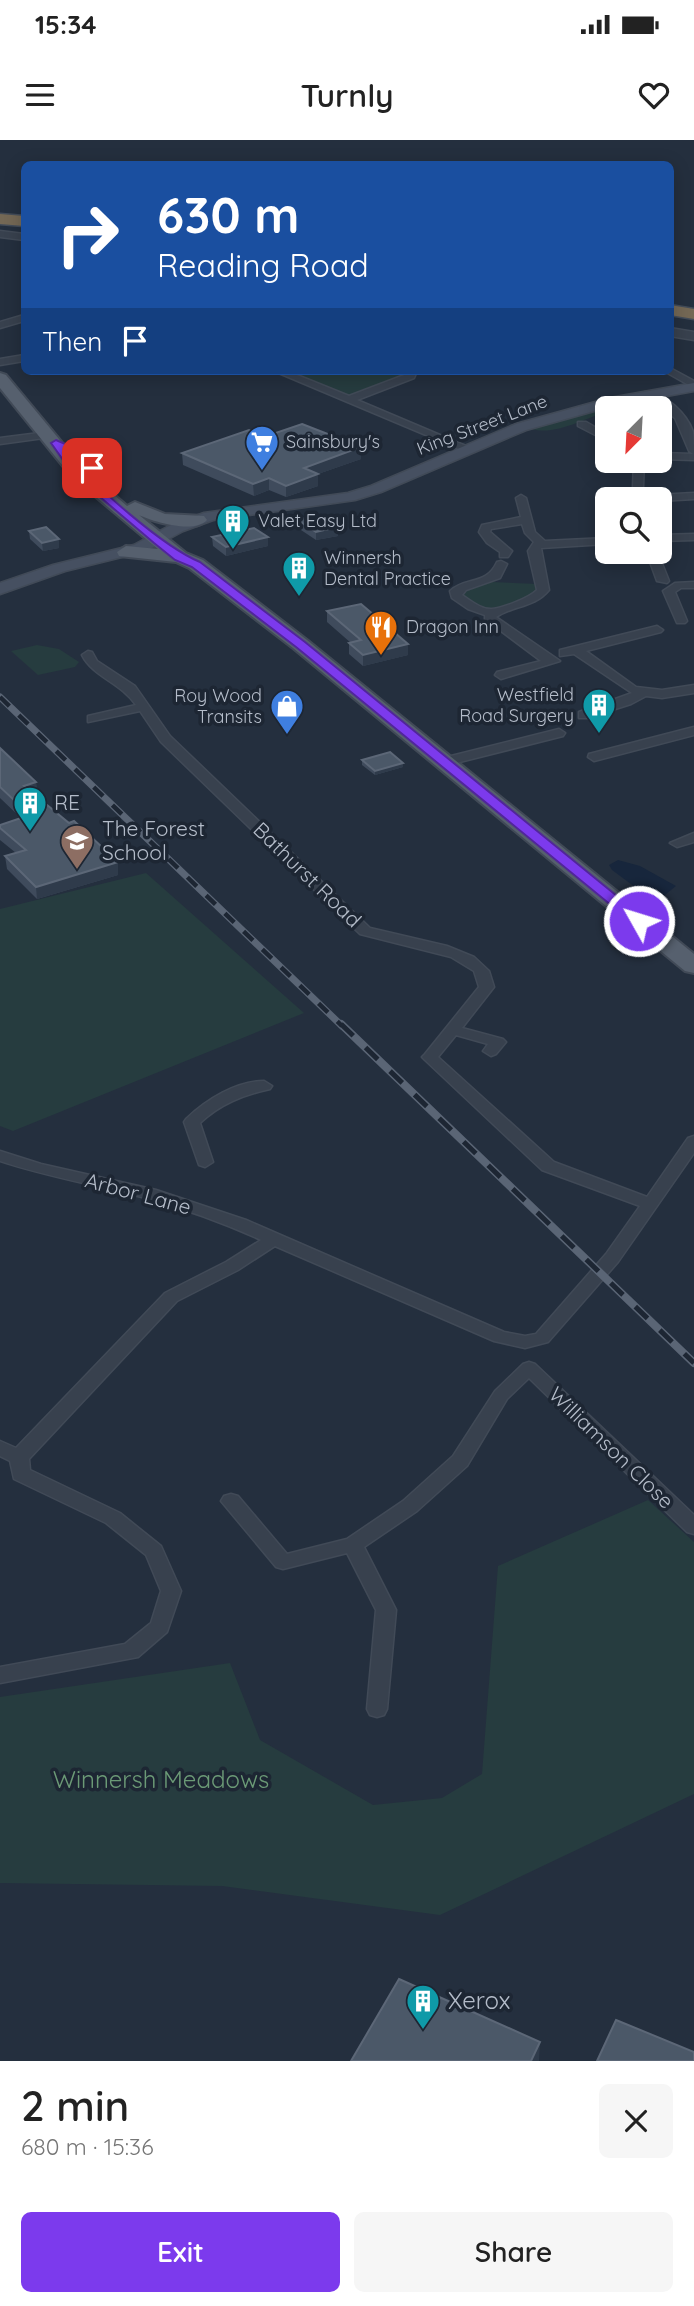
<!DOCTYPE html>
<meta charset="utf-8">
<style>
body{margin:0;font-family:Quicksand,sans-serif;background:#f6f6f6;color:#222;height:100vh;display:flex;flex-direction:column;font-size:26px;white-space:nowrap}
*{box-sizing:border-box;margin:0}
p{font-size:23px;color:#767676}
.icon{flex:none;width:38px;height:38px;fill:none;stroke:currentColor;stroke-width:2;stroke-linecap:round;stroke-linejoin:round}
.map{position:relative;height:1921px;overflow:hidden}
.drawer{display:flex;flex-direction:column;background:#fff;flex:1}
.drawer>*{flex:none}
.top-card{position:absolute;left:21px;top:21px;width:653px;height:214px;border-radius:10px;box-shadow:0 4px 18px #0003;background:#1a4fa0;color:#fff;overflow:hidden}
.needle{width:46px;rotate:204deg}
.buttons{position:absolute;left:595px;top:256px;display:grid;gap:14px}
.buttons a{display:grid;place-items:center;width:77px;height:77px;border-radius:10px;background:#fff;box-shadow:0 4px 18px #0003;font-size:35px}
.pin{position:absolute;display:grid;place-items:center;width:60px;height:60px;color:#fff;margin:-30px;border-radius:14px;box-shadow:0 4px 10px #0006}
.me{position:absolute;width:77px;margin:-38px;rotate:309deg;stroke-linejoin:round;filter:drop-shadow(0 0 5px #0008)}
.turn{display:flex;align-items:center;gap:24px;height:147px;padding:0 21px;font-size:32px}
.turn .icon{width:91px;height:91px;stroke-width:2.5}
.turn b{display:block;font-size:49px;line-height:60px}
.then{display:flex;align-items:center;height:66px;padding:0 21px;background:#0003;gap:14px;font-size:26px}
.round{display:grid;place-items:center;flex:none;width:74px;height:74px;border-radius:10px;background:#f6f6f6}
.overview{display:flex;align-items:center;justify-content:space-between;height:119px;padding:0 21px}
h1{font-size:42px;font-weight:600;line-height:52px}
.primary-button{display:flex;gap:14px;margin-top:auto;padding:14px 21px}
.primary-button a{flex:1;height:80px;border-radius:10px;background:#7c3aed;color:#fff;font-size:28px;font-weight:600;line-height:80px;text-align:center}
.primary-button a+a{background:#f6f6f6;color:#222}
.status{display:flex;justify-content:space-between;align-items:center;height:49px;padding:0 35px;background:#fff;direction:ltr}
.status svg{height:19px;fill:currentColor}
header{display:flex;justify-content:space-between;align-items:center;height:91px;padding:0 21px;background:#fff;font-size:32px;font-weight:600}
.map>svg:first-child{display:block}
</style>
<div class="status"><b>15:34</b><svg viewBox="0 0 49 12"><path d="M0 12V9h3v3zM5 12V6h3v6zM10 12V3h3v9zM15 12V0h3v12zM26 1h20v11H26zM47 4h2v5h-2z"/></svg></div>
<header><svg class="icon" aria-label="menu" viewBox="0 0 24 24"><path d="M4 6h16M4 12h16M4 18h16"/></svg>Turnly<svg class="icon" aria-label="heart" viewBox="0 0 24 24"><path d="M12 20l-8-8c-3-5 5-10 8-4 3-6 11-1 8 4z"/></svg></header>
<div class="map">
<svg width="694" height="1921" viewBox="0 0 694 1921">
<rect width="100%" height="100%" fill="#242f3e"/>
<g fill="#263c3f">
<path d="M301,231H404V235C387,245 360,259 339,254C325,251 310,242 297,236Z"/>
<path d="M648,259L654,262L625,268H607V272C585,278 555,296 532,289L626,261Z"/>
<path d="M491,442L538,444C539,460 494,472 480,467C473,465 466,459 461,454L469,447Z"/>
<path d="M37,505L59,509L79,522L75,527L38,535L11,511Z"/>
<path d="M146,733L304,873L13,991L0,986V769Z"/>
<path d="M648,1360L694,1402V1654L440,1775L222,1746L0,1743V1557L230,1523L260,1600L373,1665L442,1658L482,1634L498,1426Z"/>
</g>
<path fill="#17263c" d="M618,720L640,726L676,746L665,755L643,753L612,730L609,725Z"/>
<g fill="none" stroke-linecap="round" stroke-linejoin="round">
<defs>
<g id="minor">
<path d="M24,175V181L0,188V182Z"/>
<path d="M24,215V221L0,225V219Z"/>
<path d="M670,228L694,241V248L664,231H670Z"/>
<path d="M274,231H287L349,256L407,234V231H417L414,238L357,260L473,309L464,311Z"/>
<path d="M645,252C664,251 688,275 693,292C694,301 694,311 694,320L660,319V313L693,314L689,311L675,278L645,256Z"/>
<path d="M578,282H586L607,294V301L578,286Z"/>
<path d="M47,292L52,295L51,297L0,304V298Z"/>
<path d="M634,320H644L643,347L638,350L633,347Z"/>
<path d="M694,353V359L660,361V359H633L638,356Z"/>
<path d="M521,355L526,358L535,392L545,401L607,398V404L541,408L549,450C534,468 514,465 496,477L560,521L501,539L495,535L497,532L541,521L485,479V475L468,469L452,458L450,451C467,436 486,446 497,422L501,421L507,424L500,438L466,450L462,455C470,460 481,470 492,469C503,468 529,458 537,450L528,411L534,402L525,393L522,384L491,389L490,392L512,411L508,417H500V412L487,403L479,392L482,385L521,377L516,358Z"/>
<path d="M694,394V400L660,401V395Z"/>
<path d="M646,411H657L669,441L667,443L657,441Z"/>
<path d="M694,442V448H681L675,452L687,481L685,483H677L663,451L675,443Z"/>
<path d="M657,486L663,490L661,492L586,511L636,547L662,550L694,545V553L662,558L646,556L631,564L587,578H579V572L632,553L574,514L560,516V510Z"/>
<path d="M88,511L92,512L97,521L135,546L170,596L370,788L447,806L474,817L489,831L494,847L462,888L503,899L506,902L496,914L491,916L483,911L488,904L456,895L438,917L554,1022L647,1057L688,998L694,996V1013L618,1122L548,1202L525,1208L494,1201L275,1106L238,1130L177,1161L29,1319L30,1330L120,1373L161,1406L181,1451L167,1492L138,1517L0,1543V1527L125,1504L151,1483L161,1451L146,1415L106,1383L14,1339L10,1321L0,1316V1301L16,1308L165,1153L226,1122L261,1100C224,1083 185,1069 145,1058C97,1045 48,1037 0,1021V1011L41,1024L156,1050L246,1080L504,1192L525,1196L536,1194L606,1114L640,1066L542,1030L425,920L422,917L425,914L479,847L474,831L451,817L360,794L161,602L140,571L88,582V576L136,565C120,542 93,537 82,515Z"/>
<path d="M694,587V595L594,621L588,617L589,614Z"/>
<path d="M559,589L565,593L563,596L444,626L438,622L439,619Z"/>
<path d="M694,693V702L677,707L670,703Z"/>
<path d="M264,941L272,946L270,949C243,955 220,964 200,983L213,1022L205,1027L199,1025L184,982L186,979C206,960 236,941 264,941Z"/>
<path d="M529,1222L535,1224L694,1375V1394L687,1392L529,1238L507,1259L467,1326L417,1371L364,1407L396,1470L387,1569L384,1575L377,1577L370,1575L367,1569L376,1470L347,1413L283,1429L276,1427L221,1361L224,1356L231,1354L238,1356L287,1414L347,1399L403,1361L453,1316L495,1251L523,1224Z"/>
</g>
<g id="tertiary">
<path d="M0,91L24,94V100L0,97Z"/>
<path d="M670,188L694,192V200L670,196Z"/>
</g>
<path id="secondary" d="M694,243V251L612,266L526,290L381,352L355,360L213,380L183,391L146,411L65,431L0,454V443L53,425L134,405L171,385L204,373L348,353L371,346L516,284L610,258Z"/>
<path id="primary" d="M0,233L6,235L83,328L127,366L135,362L165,374L204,376L207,380C194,394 154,382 139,375L186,413L203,420L307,500L694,814V833L685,831L293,508L189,428L176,422L119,416L117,412L126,406L158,409L71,336L0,248Z"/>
<g id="motorway">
<path d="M0,74L24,76V86L0,84Z"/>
<path d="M670,165L694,169V179L670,175Z"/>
</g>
</defs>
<use href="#minor" stroke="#414a57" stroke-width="3"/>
<use href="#tertiary" stroke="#414a57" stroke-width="3"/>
<use href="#secondary" stroke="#414a57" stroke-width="3"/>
<use href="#primary" stroke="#414a57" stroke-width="4"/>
<use href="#motorway" stroke="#434c59" stroke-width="3"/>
<use href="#minor" fill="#38414e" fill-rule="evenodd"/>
<use href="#tertiary" fill="#38414e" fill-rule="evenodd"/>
<use href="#secondary" fill="#465061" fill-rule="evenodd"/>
<use href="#primary" fill="#56606e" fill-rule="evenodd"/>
<use href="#motorway" fill="#746855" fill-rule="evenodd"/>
<defs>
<path id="rail-far1" d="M0,557L342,886"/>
<path id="rail" d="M341,884L694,1223"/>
</defs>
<use href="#rail-far1" stroke="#5a6575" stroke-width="7"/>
<use href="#rail" stroke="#5a6575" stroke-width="8"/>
<use href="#rail-far1" stroke="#1d2633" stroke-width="4.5" stroke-dasharray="13" stroke-linecap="butt"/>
<use href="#rail" stroke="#1d2633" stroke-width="5" stroke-dasharray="17" stroke-linecap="butt"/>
</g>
<g fill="#3f4b5c">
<path d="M264,297L361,319L318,334V346L286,357L269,350L254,356L183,325L182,313Z"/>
<path d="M298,380L337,387L338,396L316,400L298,388Z"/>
<path d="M29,391L59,399V408L43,411L30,399Z"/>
<path d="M212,397L268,406L226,416L213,406Z"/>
<path d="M327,471L408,504V515L363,526L349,514V503H351L327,482Z"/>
<path d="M0,608L36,642L37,654L35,655L118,722V735L37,759L7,729L5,716L16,713L0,700V685L21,678L0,658Z"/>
<path d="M362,620L403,627L375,635L362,625Z"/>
</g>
<g fill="#2f3b4b">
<path d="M361,307V319L318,334V346L286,357V346L304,328Z"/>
<path d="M269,338V350L254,356L253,344Z"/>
<path d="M337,387L338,396L316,400V392Z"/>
<path d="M268,397V406L226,416V407Z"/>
<path d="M59,399V408L43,411L42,403Z"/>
<path d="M408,504V515L363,526V515Z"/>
<path d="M403,623V627L375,635V631Z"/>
<path d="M36,642L37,654L25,658L24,646Z"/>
<path d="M118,722V735L37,759L36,747Z"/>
<path d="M540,1902L539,1921H531Z"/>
</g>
<g fill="#4b5868" stroke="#5c6777" stroke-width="2">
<path d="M302,284L361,307L304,328L318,334L286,346L269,338L253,344L182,313L249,290L264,297Z"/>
<path d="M316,374L337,387L316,392L298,380Z"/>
<path d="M46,387L59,399L42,403L29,391Z"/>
<path d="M254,388L268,397L226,407L212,397Z"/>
<path d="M361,464L408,504L363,515L349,503L361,500L327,471Z"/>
<path d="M0,608L36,642L24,646L69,683L74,681L118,722L36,747L5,716L26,710L0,688V685L30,675L0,647Z"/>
<path d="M390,612L403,623L375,631L362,620Z"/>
<path d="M399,1839L540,1902L531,1921H351Z"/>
<path d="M616,1880L694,1912V1921H597Z"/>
</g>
<path fill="#7c3aed" stroke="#51269a" stroke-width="2" d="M56,300L77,309L96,326V331H88L69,314C93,346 164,407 200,422L305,502L644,778L646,781L644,784H634L296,507L192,427L175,420L154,403L73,334L51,303Z"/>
<defs>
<symbol id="supermarket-pin" viewBox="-11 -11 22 30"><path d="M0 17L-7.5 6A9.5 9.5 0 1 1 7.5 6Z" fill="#3f7fe0" stroke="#1d2633"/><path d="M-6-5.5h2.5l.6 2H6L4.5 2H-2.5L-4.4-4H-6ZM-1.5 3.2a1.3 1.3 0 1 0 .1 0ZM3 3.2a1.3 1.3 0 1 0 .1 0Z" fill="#fff"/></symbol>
<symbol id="building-pin" viewBox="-11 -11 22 30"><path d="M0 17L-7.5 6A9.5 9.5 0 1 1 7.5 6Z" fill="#0f9aa8" stroke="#1d2633"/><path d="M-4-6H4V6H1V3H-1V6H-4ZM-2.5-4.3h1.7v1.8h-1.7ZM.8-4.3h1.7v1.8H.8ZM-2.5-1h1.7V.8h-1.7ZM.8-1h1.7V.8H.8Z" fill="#fff"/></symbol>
<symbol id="restaurant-pin" viewBox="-11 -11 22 30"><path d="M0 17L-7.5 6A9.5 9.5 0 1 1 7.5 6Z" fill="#e8710a" stroke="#1d2633"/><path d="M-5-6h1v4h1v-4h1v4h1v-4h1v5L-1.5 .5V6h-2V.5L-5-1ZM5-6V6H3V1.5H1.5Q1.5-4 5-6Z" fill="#fff"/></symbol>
<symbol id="shop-pin" viewBox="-11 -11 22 30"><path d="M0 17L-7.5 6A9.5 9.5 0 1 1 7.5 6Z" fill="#3f7fe0" stroke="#1d2633"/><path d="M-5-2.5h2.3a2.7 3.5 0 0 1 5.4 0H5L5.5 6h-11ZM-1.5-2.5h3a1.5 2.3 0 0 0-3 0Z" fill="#fff"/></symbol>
<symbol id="school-pin" viewBox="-11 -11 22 30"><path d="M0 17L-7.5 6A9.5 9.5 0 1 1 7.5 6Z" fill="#8d6e63" stroke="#1d2633"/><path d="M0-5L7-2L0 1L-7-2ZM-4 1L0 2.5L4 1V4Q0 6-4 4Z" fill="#fff"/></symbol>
</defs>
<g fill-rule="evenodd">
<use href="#supermarket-pin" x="243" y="283" width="38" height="52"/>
<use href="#building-pin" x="214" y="362" width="38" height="52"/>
<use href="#building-pin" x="280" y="409" width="38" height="52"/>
<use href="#restaurant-pin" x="362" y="468" width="38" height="52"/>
<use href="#building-pin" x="580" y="546" width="38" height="52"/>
<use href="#shop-pin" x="268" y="547" width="38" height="52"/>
<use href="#building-pin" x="11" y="644" width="38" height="52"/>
<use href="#school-pin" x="58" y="682" width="38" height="52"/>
<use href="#building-pin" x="404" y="1842" width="38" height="52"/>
</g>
<g text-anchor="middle" stroke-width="7" stroke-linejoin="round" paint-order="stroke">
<g font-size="18" fill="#b4bcc9" stroke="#1d2633">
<text transform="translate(482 285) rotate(-21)" y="6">King Street Lane</text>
</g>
<g font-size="18" fill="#b4bcc9" stroke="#1d2633" text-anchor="start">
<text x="286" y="308">Sainsbury's</text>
<text x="258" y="387">Valet Easy Ltd</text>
<text x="324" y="424">Winnersh<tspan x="324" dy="21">Dental Practice</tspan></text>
<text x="406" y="493">Dragon Inn</text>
<text x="574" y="561" text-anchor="end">Westfield<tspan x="574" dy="21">Road Surgery</tspan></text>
<text x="262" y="562" text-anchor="end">Roy Wood<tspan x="262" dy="21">Transits</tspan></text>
</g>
<g font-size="21" fill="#b4bcc9" stroke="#1d2633" text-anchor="start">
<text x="54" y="670">RE</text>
<text x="102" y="696">The Forest<tspan x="102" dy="24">School</tspan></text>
</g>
<g font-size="21" fill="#b4bcc9" stroke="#1d2633">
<text transform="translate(307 735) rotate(44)" y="7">Bathurst Road</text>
<text transform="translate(138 1054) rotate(15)" y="7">Arbor Lane</text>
<text transform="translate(611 1308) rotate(44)" y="7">Williamson Close</text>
</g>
<g font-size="24" fill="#6b9a76" stroke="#1d2633">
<text x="161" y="1648">Winnersh Meadows</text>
</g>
<g font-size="24" fill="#b4bcc9" stroke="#1d2633" text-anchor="start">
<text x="448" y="1869">Xerox</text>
</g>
</g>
</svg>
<div class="buttons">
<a><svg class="needle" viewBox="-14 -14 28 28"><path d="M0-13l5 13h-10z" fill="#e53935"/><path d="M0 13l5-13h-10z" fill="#767676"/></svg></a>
<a><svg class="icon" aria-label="search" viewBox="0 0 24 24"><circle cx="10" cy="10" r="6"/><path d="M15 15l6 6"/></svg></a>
</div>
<div class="pin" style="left:92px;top:328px;background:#d93025"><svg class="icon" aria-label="arrive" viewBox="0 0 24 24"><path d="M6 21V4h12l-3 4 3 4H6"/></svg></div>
<svg class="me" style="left:639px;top:781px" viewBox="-20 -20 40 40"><circle r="17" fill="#7c3aed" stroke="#fff" stroke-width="3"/><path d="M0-11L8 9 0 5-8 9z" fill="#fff"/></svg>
<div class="top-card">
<div class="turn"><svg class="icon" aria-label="right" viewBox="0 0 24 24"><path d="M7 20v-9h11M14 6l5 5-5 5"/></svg><div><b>630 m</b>Reading Road</div></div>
<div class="then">Then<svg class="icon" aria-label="arrive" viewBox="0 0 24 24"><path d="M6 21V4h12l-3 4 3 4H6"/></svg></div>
</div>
</div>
<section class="drawer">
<div class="overview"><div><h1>2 min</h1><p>680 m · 15:36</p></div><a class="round"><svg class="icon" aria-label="close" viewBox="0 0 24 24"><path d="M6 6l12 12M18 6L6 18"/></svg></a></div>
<div class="primary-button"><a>Exit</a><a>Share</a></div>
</section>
